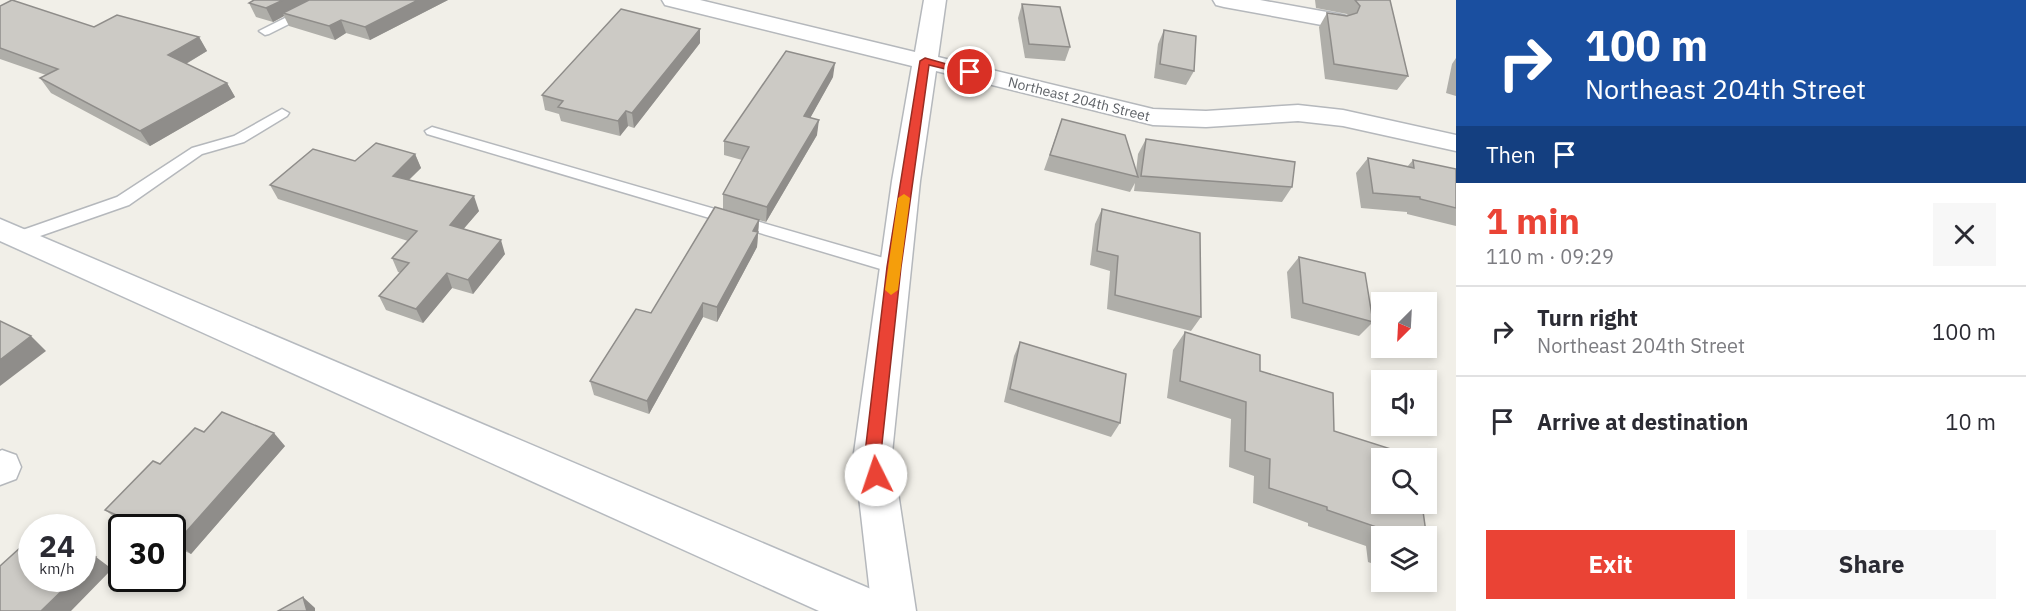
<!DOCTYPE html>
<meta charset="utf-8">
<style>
body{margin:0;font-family:"IBM Plex Sans",sans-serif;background:#f7f7f7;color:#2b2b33;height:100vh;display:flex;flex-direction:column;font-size:22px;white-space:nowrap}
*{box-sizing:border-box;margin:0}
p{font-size:20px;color:#7c7c81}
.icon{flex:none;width:33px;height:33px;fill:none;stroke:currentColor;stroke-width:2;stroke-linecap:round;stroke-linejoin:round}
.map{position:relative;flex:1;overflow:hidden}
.panel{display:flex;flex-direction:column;background:#fff;width:570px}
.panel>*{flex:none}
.top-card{background:#1a4fa0;color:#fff;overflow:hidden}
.needle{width:39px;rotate:204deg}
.tools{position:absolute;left:1371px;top:292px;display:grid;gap:12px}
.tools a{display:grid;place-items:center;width:66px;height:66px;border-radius:0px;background:#fff;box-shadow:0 3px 9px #0003;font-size:30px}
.speed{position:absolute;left:18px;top:514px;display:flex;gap:12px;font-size:30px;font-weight:700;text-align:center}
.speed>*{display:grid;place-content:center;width:78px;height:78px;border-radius:50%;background:#fff;box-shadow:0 3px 9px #0003;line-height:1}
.speed small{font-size:15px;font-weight:400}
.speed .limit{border:3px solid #111;border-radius:9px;background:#fff;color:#111}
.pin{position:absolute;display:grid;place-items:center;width:51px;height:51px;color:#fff;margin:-26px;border:3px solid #fff;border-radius:50%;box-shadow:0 2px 6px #0007}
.me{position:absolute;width:66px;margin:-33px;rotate:356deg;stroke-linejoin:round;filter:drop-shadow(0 0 4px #0008)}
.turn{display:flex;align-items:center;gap:21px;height:126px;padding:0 30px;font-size:27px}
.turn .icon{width:78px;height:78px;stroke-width:2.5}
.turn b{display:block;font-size:42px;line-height:51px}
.then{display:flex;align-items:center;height:57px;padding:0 30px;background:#0003;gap:12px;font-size:22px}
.round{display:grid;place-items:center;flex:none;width:63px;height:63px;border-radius:0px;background:#f7f7f7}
.head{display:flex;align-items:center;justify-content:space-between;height:102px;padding:0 30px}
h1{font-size:36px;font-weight:700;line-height:45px;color:#ea4335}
.primary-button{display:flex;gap:12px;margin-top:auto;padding:12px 30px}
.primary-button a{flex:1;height:69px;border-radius:0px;background:#ea4335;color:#fff;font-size:24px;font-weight:700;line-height:69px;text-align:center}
.primary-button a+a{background:#f7f7f7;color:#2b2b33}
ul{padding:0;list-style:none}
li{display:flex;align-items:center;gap:18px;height:90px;padding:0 30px;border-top:2px solid #e1e1e2}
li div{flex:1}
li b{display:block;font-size:22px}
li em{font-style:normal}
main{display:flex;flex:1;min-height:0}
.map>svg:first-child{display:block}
</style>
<main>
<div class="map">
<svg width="1456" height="611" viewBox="0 0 1456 611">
<rect width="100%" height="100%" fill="#f1efe8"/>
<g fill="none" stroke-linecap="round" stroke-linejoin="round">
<defs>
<g id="service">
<path d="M321,0H337L269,34L265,35L259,31Z"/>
<path d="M282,109L289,113L287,116L244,142L202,154L129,205L20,243L14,241L12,237L14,233L117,197L192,148L234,136Z"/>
<path d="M432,127L894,261L900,263L903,267L900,271L894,273L427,134L425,131Z"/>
</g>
<g id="minor">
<path d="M662,0H700L915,52L924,0H946L938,57L1153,109L1206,111L1298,105L1343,110L1456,135V151L1343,126L1298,121L1206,127L1153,125L936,71L920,181L892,453L916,611H872L854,453L892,181L912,66L665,5Z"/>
<path d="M1213,0H1260L1338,14L1346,16L1349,21L1346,26L1338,28L1224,7L1216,5Z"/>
<path d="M2,450L16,455L21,467L16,479L0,485V451Z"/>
</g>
<path id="secondary" d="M0,219L885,595L891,611H819L0,241Z"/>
</defs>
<use href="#service" stroke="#b5b8bc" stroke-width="3"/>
<use href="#minor" stroke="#b5b8bc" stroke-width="3"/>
<use href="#secondary" stroke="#b6babf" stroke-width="3"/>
<use href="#service" fill="#fff" fill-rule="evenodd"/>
<use href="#minor" fill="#fff" fill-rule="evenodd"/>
<use href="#secondary" fill="#fff" fill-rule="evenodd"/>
</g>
<g fill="#afaea9">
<path d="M448,0L370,40L346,33L335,40L289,26L284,16L273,22L256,17L249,3Z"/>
<path d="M1315,0H1390L1408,76L1397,90L1325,79L1319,27L1327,13L1348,16L1347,14L1316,8Z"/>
<path d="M1022,4L1070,47L1065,61L1025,58L1018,18Z"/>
<path d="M0,6L94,27L199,37L207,51L186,64L227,83L235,97L150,146L51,93L40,78L46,75L0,59Z"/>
<path d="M1164,30L1194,71L1186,85L1154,78L1158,44Z"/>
<path d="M700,43L634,128L628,126L620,136L561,121L559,114L545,110L542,95Z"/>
<path d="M1456,58V96L1446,93L1452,64Z"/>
<path d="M833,77L810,118L817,135L766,222L723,209V194L742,160L724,155V141Z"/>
<path d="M1062,119L1136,172L1138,154L1146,139L1292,187L1282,202L1134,191L1135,183L1130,192L1044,170Z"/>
<path d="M415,154L421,168L409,180L479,211L463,229L505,254L473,294L452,288L423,323L386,310L379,296L401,273L398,272L392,258L408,241L278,199L270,185L355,161Z"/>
<path d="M1368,158L1407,167L1413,160L1456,208V226L1407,214V212L1361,208L1356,173Z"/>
<path d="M1102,209L1201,317L1191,331L1107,309L1110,271L1090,265L1095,224Z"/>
<path d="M759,220L757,247L717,322L703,317L649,414L594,395L590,381L651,313Z"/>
<path d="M1299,257L1373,322L1359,336L1291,318L1287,272Z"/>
<path d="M1185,332L1260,355V371L1333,393L1334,431L1416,457V459H1382V504H1422L1430,561L1426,563V537H1382V567L1368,562L1366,546L1308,526V523L1253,503L1254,476L1229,467L1231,419L1167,398L1173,350Z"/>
<path d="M1020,342L1120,423L1111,437L1004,402L1014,356Z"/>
<path d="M204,432L285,446L191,554L172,545V528H134L121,522L105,510L160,464Z"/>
</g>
<g fill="#8f8d8a">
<path d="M283,0H316L283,13L284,16L273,22L266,8Z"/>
<path d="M418,0H448L370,40L365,27Z"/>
<path d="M341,20L346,33L335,40L329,26Z"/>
<path d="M700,29V43L634,128L632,113Z"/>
<path d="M199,37L207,51L177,69L168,55Z"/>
<path d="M835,63L833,77L803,131L804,116Z"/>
<path d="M227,83L235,97L150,146L140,131Z"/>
<path d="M626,111L628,126L620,136L618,121Z"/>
<path d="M819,120L817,135L766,222L767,207Z"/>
<path d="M415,154L421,168L398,190L393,176Z"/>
<path d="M474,196L479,211L455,239L450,225Z"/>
<path d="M759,220L757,247L717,322V307L753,231Z"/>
<path d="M501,240L505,254L473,294L468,280Z"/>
<path d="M447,273L452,288L423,323L416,309Z"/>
<path d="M703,303V317L649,414L647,401Z"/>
<path d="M31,336L46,351L0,386V360Z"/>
<path d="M274,433L285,446L191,554L177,542Z"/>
<path d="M96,557L112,569L71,611H41L74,579H82V570Z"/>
<path d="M303,597L315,608V611H307Z"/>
</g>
<g fill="#cccac5" stroke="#8f8d8a" stroke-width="1.5">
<path d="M12,0L94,27L117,15L199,37L168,55L227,83L140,131L40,78L58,69L0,48V6Z"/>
<path d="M254,0H283L266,8L249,3Z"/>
<path d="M309,0H418L365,27L341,20L329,26L283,13Z"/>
<path d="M1355,0H1390L1408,76L1334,64L1327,13L1347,16L1357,13L1360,6Z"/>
<path d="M1022,4L1060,7L1070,47L1029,44Z"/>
<path d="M621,9L700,29L632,113L626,111L618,121L558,107L563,101L542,95Z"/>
<path d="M1164,30L1196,36L1194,71L1160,64Z"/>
<path d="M786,51L835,63L804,116L819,120L767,207L723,194L749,147L724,141Z"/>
<path d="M1062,119L1125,135L1138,177L1050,155Z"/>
<path d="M1146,139L1295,162L1292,187L1141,176Z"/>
<path d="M376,143L415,154L393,176L474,196L450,225L501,240L468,280L447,273L416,309L379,296L409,263L392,258L417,231L270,185L313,149L355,161Z"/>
<path d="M1368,158L1414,168L1413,160L1456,169V208L1420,199V197L1373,193Z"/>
<path d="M715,207L759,220L753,231L758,232L717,307L703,303L647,401L590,381L636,309L651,313Z"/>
<path d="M1102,209L1200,233L1201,317L1115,295L1118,256L1097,251Z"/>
<path d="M1299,257L1365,273L1373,322L1303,303Z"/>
<path d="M0,321L31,336L0,360Z"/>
<path d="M1185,332L1260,355V371L1333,393L1334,431L1416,457V459H1382V504H1422L1430,561L1426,560V537H1388V531L1327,510V507L1269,488L1270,459L1245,451L1246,402L1180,381Z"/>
<path d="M1020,342L1126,374L1120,423L1010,389Z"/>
<path d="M222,412L274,433L177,542L172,540V528H146L105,510L153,461L160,464L195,428L204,432Z"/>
<path d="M32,537V579H74L41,611H0V566Z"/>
<path d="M82,550L96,557L82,570Z"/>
<path d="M303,597L307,611H278Z"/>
</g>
<path fill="#ea4335" stroke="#982c22" stroke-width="1.5" d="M925,58L975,72L970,75L929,65L901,267L881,453L884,475L882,480L876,483L870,480L865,453L887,267L920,61Z"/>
<path fill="#f59e0b" d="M904,194L910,198L898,290L891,295L885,290L898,198Z"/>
<g text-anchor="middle" stroke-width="4.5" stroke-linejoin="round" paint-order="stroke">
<g font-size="14" fill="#5f6368" stroke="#fff">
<text transform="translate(1079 99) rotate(14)" y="5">Northeast 204th Street</text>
</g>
</g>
</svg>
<div class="tools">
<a><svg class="needle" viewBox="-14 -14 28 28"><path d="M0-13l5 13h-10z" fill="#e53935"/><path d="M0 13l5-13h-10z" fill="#7c7c81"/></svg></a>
<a><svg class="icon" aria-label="sound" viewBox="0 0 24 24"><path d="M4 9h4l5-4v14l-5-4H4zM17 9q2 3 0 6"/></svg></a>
<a><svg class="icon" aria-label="search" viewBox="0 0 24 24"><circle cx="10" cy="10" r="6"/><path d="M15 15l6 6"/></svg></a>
<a><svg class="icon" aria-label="layers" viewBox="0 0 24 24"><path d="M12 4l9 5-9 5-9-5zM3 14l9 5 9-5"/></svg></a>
</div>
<div class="speed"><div>24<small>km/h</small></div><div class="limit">30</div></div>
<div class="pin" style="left:970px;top:72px;background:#d93025"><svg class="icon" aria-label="arrive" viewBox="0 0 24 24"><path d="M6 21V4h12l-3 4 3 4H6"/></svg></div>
<svg class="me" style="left:876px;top:475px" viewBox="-20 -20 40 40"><circle r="19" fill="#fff"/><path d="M0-13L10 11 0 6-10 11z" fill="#ea4335"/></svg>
</div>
<section class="panel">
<div class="top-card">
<div class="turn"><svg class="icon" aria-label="right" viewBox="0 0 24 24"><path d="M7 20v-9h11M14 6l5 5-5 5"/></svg><div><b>100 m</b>Northeast 204th Street</div></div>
<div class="then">Then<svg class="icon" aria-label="arrive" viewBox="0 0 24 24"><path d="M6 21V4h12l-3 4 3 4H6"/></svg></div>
</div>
<div class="head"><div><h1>1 min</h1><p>110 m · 09:29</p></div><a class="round"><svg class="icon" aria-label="close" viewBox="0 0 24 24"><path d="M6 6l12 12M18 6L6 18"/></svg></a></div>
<ul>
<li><svg class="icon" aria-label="right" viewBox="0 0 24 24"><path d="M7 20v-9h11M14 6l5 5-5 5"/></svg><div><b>Turn right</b><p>Northeast 204th Street</p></div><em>100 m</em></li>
<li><svg class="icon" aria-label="arrive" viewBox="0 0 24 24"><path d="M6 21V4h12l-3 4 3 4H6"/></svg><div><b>Arrive at destination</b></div><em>10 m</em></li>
</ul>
<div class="primary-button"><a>Exit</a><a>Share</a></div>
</section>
</main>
